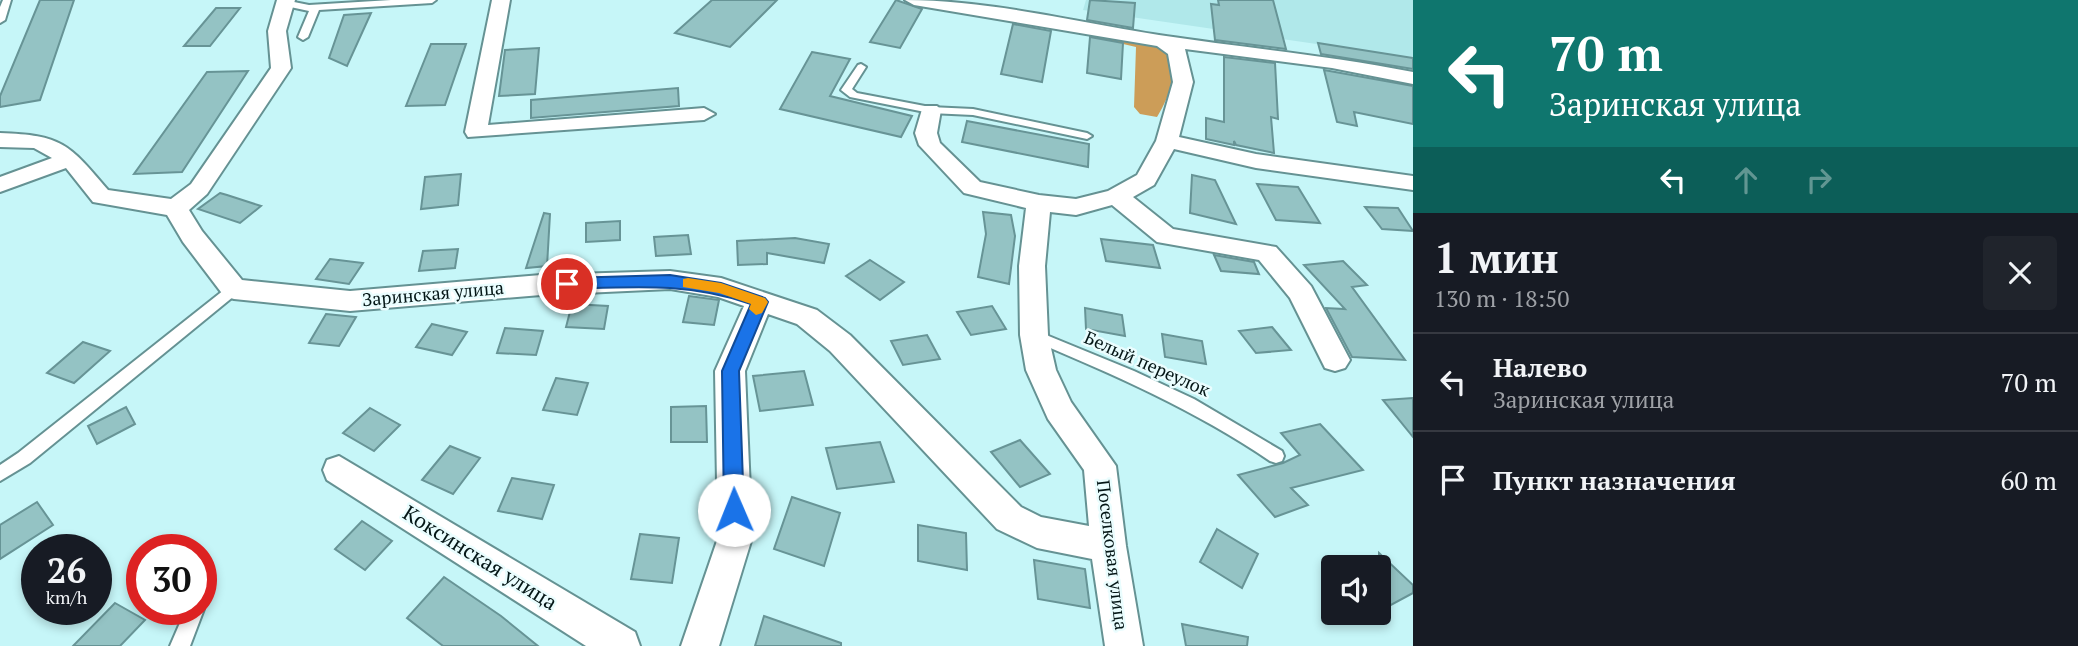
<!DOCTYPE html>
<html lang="ru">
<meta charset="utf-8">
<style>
body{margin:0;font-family:"PT Serif",serif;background:#20242c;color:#f1f3f6;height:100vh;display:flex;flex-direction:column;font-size:26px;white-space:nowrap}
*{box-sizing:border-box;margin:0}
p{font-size:23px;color:#9ea1a6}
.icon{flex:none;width:38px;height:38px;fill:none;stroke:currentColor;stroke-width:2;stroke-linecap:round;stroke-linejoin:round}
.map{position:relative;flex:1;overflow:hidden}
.drawer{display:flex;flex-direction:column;background:#171b24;width:665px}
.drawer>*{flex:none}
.banner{background:#0f766e;color:#fff;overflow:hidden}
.tools{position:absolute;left:1321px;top:555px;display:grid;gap:14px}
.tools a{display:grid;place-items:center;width:70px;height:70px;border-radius:7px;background:#171b24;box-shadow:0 4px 10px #0003;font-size:35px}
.speed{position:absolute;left:21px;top:534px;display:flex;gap:14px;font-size:35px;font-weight:700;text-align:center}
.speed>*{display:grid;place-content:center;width:91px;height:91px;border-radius:50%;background:#171b24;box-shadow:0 4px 10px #0003;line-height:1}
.speed small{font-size:18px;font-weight:400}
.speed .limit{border:10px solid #d22;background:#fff;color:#111}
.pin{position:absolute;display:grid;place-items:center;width:60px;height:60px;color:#fff;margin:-30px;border:4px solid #fff;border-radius:50%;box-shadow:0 2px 7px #0007}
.me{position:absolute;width:77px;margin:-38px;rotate:359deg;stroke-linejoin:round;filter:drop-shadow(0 0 5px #0008)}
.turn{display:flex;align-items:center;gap:24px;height:147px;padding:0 21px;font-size:32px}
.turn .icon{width:91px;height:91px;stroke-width:2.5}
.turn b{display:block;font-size:49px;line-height:60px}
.lanes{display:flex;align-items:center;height:66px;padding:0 21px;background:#0003;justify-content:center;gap:35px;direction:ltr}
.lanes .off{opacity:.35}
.round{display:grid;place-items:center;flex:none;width:74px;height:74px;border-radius:7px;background:#20242c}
.headline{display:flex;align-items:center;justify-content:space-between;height:119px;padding:0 21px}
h1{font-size:42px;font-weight:800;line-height:52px}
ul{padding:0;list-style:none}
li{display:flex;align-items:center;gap:21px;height:98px;padding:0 21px;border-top:2px solid #363941}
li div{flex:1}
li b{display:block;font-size:26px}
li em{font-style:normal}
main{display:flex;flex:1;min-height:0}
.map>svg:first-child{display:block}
</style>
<main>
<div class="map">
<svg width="1413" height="646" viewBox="0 0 1413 646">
<rect width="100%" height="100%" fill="#c6f6f8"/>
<path fill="#b0e8ea" d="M1086,0H1413V58L1083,10Z"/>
<path fill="#cc9d58" d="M1087,31L1132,38L1163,48C1179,71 1171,94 1157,117L1140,114L1134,107L1136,47L1089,36Z"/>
<g fill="#94c3c4" stroke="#679496" stroke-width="2">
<path d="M40,0H74L40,100L0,107V96Z"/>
<path d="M712,0H777L730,47L675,33Z"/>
<path d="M896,0L922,9L900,48L870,42Z"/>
<path d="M1090,0L1135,3L1133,28L1087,20Z"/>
<path d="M1218,0H1273L1286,49L1215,40L1211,4L1219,5Z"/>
<path d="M216,8H240L210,46H184Z"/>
<path d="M371,13L347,66L329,58L344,15Z"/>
<path d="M1013,24L1051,31L1042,82L1001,74Z"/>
<path d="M1090,37L1123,43L1121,79L1087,73Z"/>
<path d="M1318,43L1413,58V69L1321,54Z"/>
<path d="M431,44H466L445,105L406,106Z"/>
<path d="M539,48L535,94L499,96L505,50Z"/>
<path d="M812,52L850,59L830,96L912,116L901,137L780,109Z"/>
<path d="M1224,57L1275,63L1278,119L1271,117L1274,153L1236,145L1234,141V145L1206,139V118L1224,122Z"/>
<path d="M1324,70L1413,86V124L1354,112L1357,126L1337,122Z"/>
<path d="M248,71L182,172L134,174L207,72Z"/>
<path d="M678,88L679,106L531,118V100Z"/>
<path d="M967,121L1089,144L1088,167L962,142Z"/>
<path d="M461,174L458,205L421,209L425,177Z"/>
<path d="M1192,175L1215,180L1236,224L1190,213Z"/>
<path d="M1257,184L1298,187L1320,223L1276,220Z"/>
<path d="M220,193L227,195L261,206L240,223L198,209Z"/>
<path d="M1365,207L1398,208L1413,231L1382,229Z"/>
<path d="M983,212L1011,215L1015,236L1009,284L978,277L986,234Z"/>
<path d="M544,213L550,214L547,266L526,268Z"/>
<path d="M620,221V240L586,242V223Z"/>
<path d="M688,235L691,254L656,256L654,237Z"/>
<path d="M795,238L829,244L824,263L767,253V264L738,265L737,241Z"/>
<path d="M1101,239L1153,245L1160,268L1106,261Z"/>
<path d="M458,249L455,268L419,271L423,251Z"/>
<path d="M1214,255L1254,262L1259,274L1221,271Z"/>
<path d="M330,259L363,263L349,284L316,279Z"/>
<path d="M870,260L904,282L880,300L846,276Z"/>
<path d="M1343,261L1367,285L1352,287L1405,360L1352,357L1326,308L1345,309L1304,265Z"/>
<path d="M689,296L719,300L714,325L683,322Z"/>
<path d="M572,304L608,306L604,329L566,327Z"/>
<path d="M992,306L1006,329L971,335L957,312Z"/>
<path d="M1085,308L1122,315L1125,336L1086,329Z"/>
<path d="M326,314L356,317L339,346L309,343Z"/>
<path d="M432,324L467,332L452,355L416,347Z"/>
<path d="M1272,327L1291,350L1256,353L1239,331Z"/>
<path d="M505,328L543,331L536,355L497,353Z"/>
<path d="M1162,334L1202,341L1206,364L1165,357Z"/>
<path d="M927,335L940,359L903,365L891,341Z"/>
<path d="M83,342L110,351L74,383L47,373Z"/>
<path d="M804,371L813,405L760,411L753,376Z"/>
<path d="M556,378L588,383L577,415L543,410Z"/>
<path d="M1413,398V437L1383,400Z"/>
<path d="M706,406L707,442H671V407Z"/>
<path d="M126,407L135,424L97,444L88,426Z"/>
<path d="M370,408L400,425L374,451L343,433Z"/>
<path d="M1320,424L1363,470L1291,488L1308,505L1275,517L1238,475L1283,463L1300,455L1281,433Z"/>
<path d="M1020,440L1050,474L1020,487L991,452Z"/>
<path d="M880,442L894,482L837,489L826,448Z"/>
<path d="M450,446L480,458L453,494L422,480Z"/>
<path d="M512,478L554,485L542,519L498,511Z"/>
<path d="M792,497L840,513L824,566L774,549Z"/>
<path d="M37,502L53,525L0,559V525Z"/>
<path d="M362,521L392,541L365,570L335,549Z"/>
<path d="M918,525L966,533L967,570L918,561Z"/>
<path d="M1217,529L1258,554L1242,588L1200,562Z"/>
<path d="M640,534L679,538L672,583L631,579Z"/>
<path d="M1379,553L1413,585V593L1389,606L1379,595Z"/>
<path d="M1034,560L1085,569L1090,608L1038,599Z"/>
<path d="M444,577L501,616L538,646H443L407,618Z"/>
<path d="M115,603L145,620L120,646H73Z"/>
<path d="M764,616L841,643V646H755Z"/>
<path d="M1182,624L1248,637L1247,646H1186Z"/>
</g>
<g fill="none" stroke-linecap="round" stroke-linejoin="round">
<defs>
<g id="service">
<path d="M3,0H11L5,20L0,23V7Z"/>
<path d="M284,0L309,5L391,0H436L432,3L319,10L308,37L303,40L298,37L309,11L281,5L280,3Z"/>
<path d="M861,64L866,67L852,89L857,93L930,107L973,109L1087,133L1092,136L1087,139L973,115L930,113L850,97L841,90L858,65Z"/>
<path d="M234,284L239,286L241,289L239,292L30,463L0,481V465L18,453L229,286Z"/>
<path d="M1034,330L1134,371L1194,399L1282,451L1284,456L1282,461L1276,463L1270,461C1195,410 1113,374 1029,339L1027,335L1029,331Z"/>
<path d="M206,571L212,574L215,580L207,598L201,601V573Z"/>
<path d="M201,602L204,609L190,646H170L186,609H201Z"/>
</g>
<g id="minor">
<path d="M277,0H295L286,31L291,68L207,194L189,210L202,231L242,280L350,291L541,275L670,271L721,278L817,310L850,335L1021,507L1041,517L1089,526L1084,470L1048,419L1026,370L1020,335L1019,266L1026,208L964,193L919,145L915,133L923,106H937L941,110L937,133L940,143L980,182L1039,195L1076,199L1108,191L1137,175L1156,141L1173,82L1168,54L1157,46L914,5L905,0C990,0 1075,22 1159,35C1244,48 1329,55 1413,72V84L1332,68L1185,49L1193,82L1179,137L1256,154L1413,176V190L1256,168L1174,149L1154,185L1133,197L1173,229L1276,247L1311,286L1350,360L1345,368L1335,371L1325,368L1290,298L1259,260L1157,242L1112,205L1076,215L1050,212L1045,266L1048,335L1056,370L1071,402L1116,466L1126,546L1143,646H1105L1092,559L1037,548L997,529L830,351L797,324L768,314L745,371L752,538L719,646H681L718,538L715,371L744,306L718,297L670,289L541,295L350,311L234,299L224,296L183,242L167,215L93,202L66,168L0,192V177L52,158L34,148L0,147V133C62,135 69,144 108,190L171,199L191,184L271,68L268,31Z"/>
<path d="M492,0H510L488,125L704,108L715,114L704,120L468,137L465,132Z"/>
<path d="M339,456L635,632L640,646H586L327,480L323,470L327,460Z"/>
</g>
</defs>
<use href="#service" stroke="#659293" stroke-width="4"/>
<use href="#minor" stroke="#659293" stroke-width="4"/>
<use href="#service" fill="#fff" fill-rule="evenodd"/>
<use href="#minor" fill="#fff" fill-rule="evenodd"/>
</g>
<path fill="#1a73e8" stroke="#114b97" stroke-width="2" d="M670,275L721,283L765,298L768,302L739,371L744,510L741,516L734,519L727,516L724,510L722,371L751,304C688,282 633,287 567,289L559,284L567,278Z"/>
<path fill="#f59e0b" d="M688,278L721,283L765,298L768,302L762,313L756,315L749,309L751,304L719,293L683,287V279Z"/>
<g text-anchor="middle" stroke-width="5" stroke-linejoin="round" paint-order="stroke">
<g font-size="18" fill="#041616" stroke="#eafdfe">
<text transform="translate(433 294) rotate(-5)" y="6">Заринская улица</text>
<text transform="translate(1147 364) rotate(24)" y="6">Белый переулок</text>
<text transform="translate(1112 555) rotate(83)" y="6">Поселковая улица</text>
</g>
<g font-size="21" fill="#041616" stroke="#eafdfe">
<text transform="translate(480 558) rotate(32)" y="7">Коксинская улица</text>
</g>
</g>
</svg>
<div class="tools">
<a><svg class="icon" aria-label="sound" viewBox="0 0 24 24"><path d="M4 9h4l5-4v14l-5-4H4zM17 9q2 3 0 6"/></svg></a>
</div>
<div class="speed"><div>26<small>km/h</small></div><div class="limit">30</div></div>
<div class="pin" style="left:567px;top:284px;background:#d93025"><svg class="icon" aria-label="arrive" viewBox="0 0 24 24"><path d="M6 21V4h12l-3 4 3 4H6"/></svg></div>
<svg class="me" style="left:734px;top:510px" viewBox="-20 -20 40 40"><circle r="19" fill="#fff"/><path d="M0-13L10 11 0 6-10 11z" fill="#1a73e8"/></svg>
</div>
<section class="drawer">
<div class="banner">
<div class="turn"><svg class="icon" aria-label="left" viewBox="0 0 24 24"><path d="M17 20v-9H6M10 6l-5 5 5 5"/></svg><div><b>70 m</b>Заринская улица</div></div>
<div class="lanes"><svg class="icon" aria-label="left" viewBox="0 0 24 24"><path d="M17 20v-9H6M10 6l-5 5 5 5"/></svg><svg class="icon off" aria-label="ahead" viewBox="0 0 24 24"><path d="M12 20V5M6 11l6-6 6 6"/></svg><svg class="icon off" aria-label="right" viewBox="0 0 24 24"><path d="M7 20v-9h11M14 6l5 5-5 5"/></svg></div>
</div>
<div class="headline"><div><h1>1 мин</h1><p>130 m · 18:50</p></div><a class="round"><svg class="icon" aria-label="close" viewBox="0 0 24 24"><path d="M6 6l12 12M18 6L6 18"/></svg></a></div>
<ul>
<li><svg class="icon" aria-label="left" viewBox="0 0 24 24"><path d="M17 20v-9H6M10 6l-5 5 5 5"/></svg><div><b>Налево</b><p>Заринская улица</p></div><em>70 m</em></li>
<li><svg class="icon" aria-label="arrive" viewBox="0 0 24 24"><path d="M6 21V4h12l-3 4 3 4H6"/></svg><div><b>Пункт назначения</b></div><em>60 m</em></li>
</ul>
</section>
</main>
